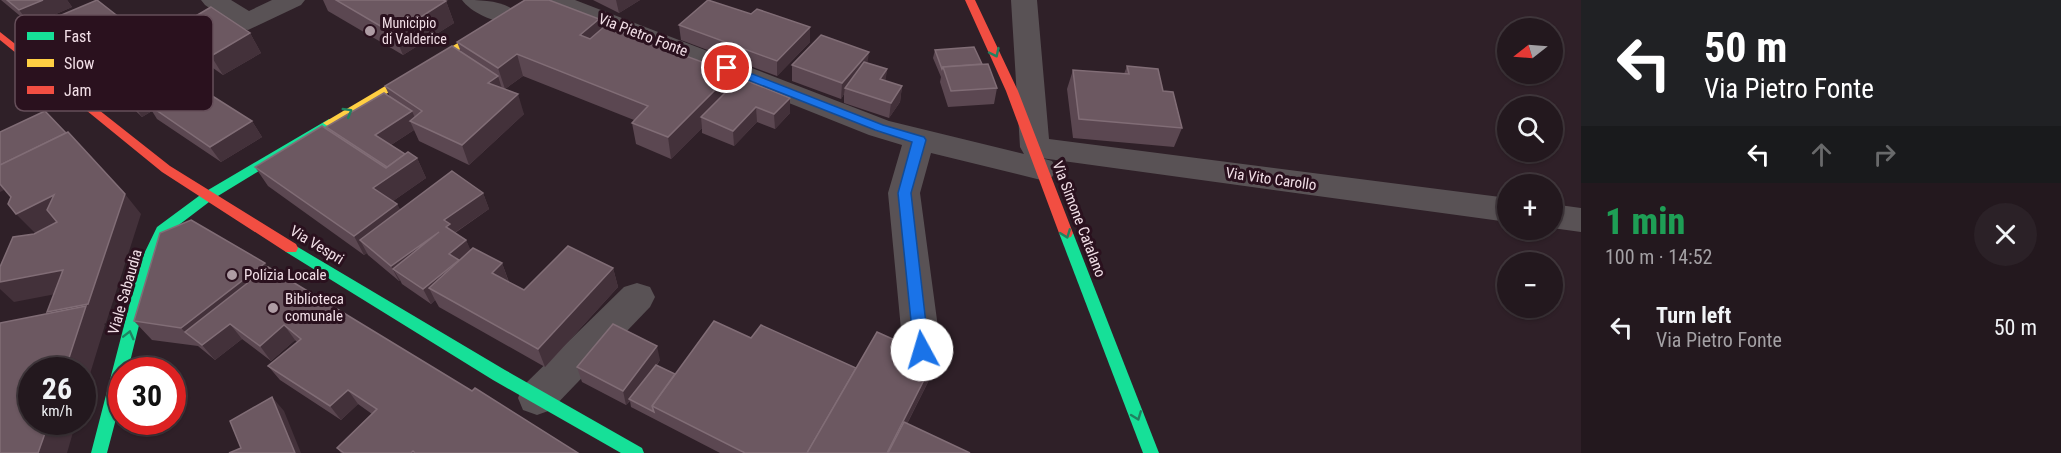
<!DOCTYPE html>
<meta charset="utf-8">
<style>
body{margin:0;font-family:"Roboto Condensed",sans-serif;background:#2b2127;color:#f1f3f6;height:100vh;display:flex;flex-direction:column;font-size:22px;white-space:nowrap}
*{box-sizing:border-box;margin:0}
p{font-size:20px;color:#a3a0a4}
.icon{flex:none;width:33px;height:33px;fill:none;stroke:currentColor;stroke-width:2;stroke-linecap:round;stroke-linejoin:round}
.map{position:relative;flex:1;overflow:hidden}
.sheet{display:flex;flex-direction:column;background:#23181e;width:480px}
.sheet>*{flex:none}
.top-card{background:#202124;color:#fff;overflow:hidden}
.needle{width:39px;rotate:253deg}
.controls{position:absolute;left:1497px;top:18px;display:grid;gap:12px}
.controls a{display:grid;place-items:center;width:66px;height:66px;border-radius:50%;background:#23181e;box-shadow:0 2px 4px #0004,0 0 0 2px #40373c;font-size:30px}
.speed{position:absolute;left:18px;top:357px;display:flex;gap:12px;font-size:30px;font-weight:700;text-align:center}
.speed>*{display:grid;place-content:center;width:78px;height:78px;border-radius:50%;background:#23181e;box-shadow:0 2px 4px #0004,0 0 0 2px #40373c;line-height:1}
.speed small{font-size:15px;font-weight:400}
.speed .limit{border:9px solid #d22;background:#fff;color:#111}
.pin{position:absolute;display:grid;place-items:center;width:51px;height:51px;color:#fff;margin:-26px;border:3px solid #fff;border-radius:50%;box-shadow:0 2px 6px #0007}
.me{position:absolute;width:66px;margin:-33px;rotate:354deg;stroke-linejoin:round;filter:drop-shadow(0 0 4px #0008)}
.turn{display:flex;align-items:center;gap:21px;height:126px;padding:0 24px;font-size:27px}
.turn .icon{width:78px;height:78px;stroke-width:2.5}
.turn b{display:block;font-size:42px;line-height:51px}
.lanes{display:flex;align-items:center;height:57px;padding:0 24px;background:#0003;justify-content:center;gap:30px;direction:ltr}
.lanes .off{opacity:.35}
.round{display:grid;place-items:center;flex:none;width:63px;height:63px;border-radius:32px;background:#2b2127}
.head{display:flex;align-items:center;justify-content:space-between;height:102px;padding:0 24px}
h1{font-size:36px;font-weight:800;line-height:45px;color:#1e9e55}
ul{padding:0;list-style:none}
li{display:flex;align-items:center;gap:18px;height:84px;padding:0 24px}
li div{flex:1}
li b{display:block;font-size:22px}
li em{font-style:normal}
main{display:flex;flex:1;min-height:0}
.map>svg:first-child{display:block}
</style>
<main>
<div class="map">
<svg width="1581" height="453" viewBox="0 0 1581 453">
<rect width="100%" height="100%" fill="#2f2028"/>
<g fill="none" stroke-linecap="round" stroke-linejoin="round">
<g fill="#595255" fill-rule="evenodd">
<path d="M201,0H231L249,11L272,0H305L301,5L248,30L239,28L205,5Z"/>
<path d="M462,0C483,0 508,0 521,17L517,22C501,26 472,14 462,0Z"/>
<path d="M539,0H575L889,121L1024,154L1020,147L1011,0H1037L1049,139L1508,198V222L1041,158L1052,161L1057,169L1052,177L1041,180L931,153L920,193L941,350L935,361L922,366L909,361L903,350L888,193L902,145L869,135L543,5Z"/>
<path d="M1552,204L1581,208V232L1552,228Z"/>
<path d="M637,283L650,287L655,297L650,307L551,410L537,415L523,410L518,398L523,386L624,287Z"/>
</g>
<g fill="#16e098" fill-rule="evenodd">
<path d="M329,119L335,123L333,126L213,199L167,234L155,260L128,370H122V396L107,453H91L141,260L157,227L203,193Z"/>
<path d="M1066,228L1073,233L1159,453H1143L1059,233Z"/>
<path d="M291,243L505,370L642,448L644,453H621L493,380L286,252L284,248L286,244Z"/>
</g>
<path fill="#ffcf43" fill-rule="evenodd" d="M530,0H542L333,126L329,127L323,123Z"/>
<g fill="#f24e42" fill-rule="evenodd">
<path d="M965,0H975L1018,91L1073,233L1071,237L1066,238L1059,233L1006,91Z"/>
<path d="M0,32L170,166L296,244L298,248L296,252H286L162,172L0,40Z"/>
</g>
</g>
<g fill="#5b4751">
<path d="M1,0H67L72,7L31,25Z"/>
<path d="M323,0H443L446,1L454,23L403,55L328,11Z"/>
<path d="M593,0H640L619,13Z"/>
<path d="M751,14L810,27V42L777,76L681,40L679,25Z"/>
<path d="M129,25L162,36L250,33L261,53L223,75L200,59L176,71L183,82L252,121L262,137L221,162L157,119L152,111L142,117L90,68L79,73L45,43L33,27Z"/>
<path d="M601,29L713,66L714,74L726,79L727,91L790,98V113L775,129L757,122L734,146L702,133V128L671,159L636,144L632,123L634,120L523,76L505,89L524,114L469,165L419,141L414,130L391,145L405,154L417,158L426,178L393,201L397,204L400,210L483,193L489,209L455,233L466,240L470,250L502,263L509,282L524,290L613,268L618,287L545,367L439,307L435,300L431,304L402,284L400,280L399,281L368,255L367,253L364,255L268,186L255,167L327,129L326,127L390,97L385,86L461,52L457,42Z"/>
<path d="M935,50L982,64L997,88L994,104L948,107L940,82L941,77L933,58Z"/>
<path d="M868,63L887,69L885,81L902,86L900,102L889,118L844,103V94L841,99L792,81V65Z"/>
<path d="M1127,66L1163,91L1182,128L1174,147L1073,138L1067,89L1073,70L1124,74Z"/>
<path d="M268,267L472,391L578,453H341L337,448L372,414L358,404L341,420L280,380L268,366L297,342L295,340L271,361L242,339L215,360L198,346L152,340L134,321Z"/>
<path d="M751,338L856,368L931,376L907,424L970,453H720L631,407L630,401L626,405L582,382L577,367L660,360L657,365L675,374Z"/>
</g>
<g fill="#43313a">
<path d="M43,0H67L72,7L31,25L19,10Z"/>
<path d="M616,0H640L619,13Z"/>
<path d="M446,1L454,23L403,55L394,34Z"/>
<path d="M599,19L604,41L585,57L580,35Z"/>
<path d="M810,27V42L777,76V61Z"/>
<path d="M250,33L261,53L223,75L211,56Z"/>
<path d="M188,40L200,59L167,75L154,56Z"/>
<path d="M869,52L867,67L845,88L844,94L841,99L842,83Z"/>
<path d="M78,53L90,68L79,73L67,58Z"/>
<path d="M517,54L523,76L505,89L498,68Z"/>
<path d="M713,66L715,87L707,72Z"/>
<path d="M887,69L885,85L880,79Z"/>
<path d="M176,72L189,91L146,103L152,111L142,117L128,97Z"/>
<path d="M498,76L504,95L488,83Z"/>
<path d="M726,79L728,101L701,117L702,128L671,159L668,137Z"/>
<path d="M902,86L900,102L889,118L891,103Z"/>
<path d="M518,94L524,114L469,165L462,145Z"/>
<path d="M790,98V113L775,129L774,114Z"/>
<path d="M756,107L757,122L734,146L733,131Z"/>
<path d="M412,111L418,125L410,121L414,130L383,150L375,135Z"/>
<path d="M252,121L262,137L221,162L210,147Z"/>
<path d="M82,151L0,192V169Z"/>
<path d="M417,158L426,178L383,208L373,188Z"/>
<path d="M483,193L489,209L454,233L446,227L444,220Z"/>
<path d="M125,194L141,214L106,323L104,324L105,325L82,400V370H65L67,331L47,312Z"/>
<path d="M54,195L72,214L35,233L16,214Z"/>
<path d="M397,204L407,223L360,240L367,253L364,255L354,236Z"/>
<path d="M439,232L393,269L400,280L399,281L391,266Z"/>
<path d="M466,240L473,255L429,288L435,300L431,304L423,289L449,254Z"/>
<path d="M265,263L279,282L185,332L181,328Z"/>
<path d="M502,263L509,283L492,273Z"/>
<path d="M613,268L618,287L545,367L538,349Z"/>
<path d="M63,270L82,289L14,302L0,289V282Z"/>
<path d="M230,324L242,339L215,360L202,345Z"/>
<path d="M284,325L295,340L271,361L260,346Z"/>
<path d="M657,346L660,360L626,405L623,391Z"/>
<path d="M935,358L931,376L892,453H887Z"/>
<path d="M348,390L358,404L341,420L330,406Z"/>
<path d="M272,397L284,411L301,453H295Z"/>
<path d="M49,422H76L67,453H38Z"/>
</g>
<g fill="#6c5861" stroke="#816d76" stroke-width="1.5">
<path d="M7,0H43L19,10Z"/>
<path d="M97,0L129,25L76,50L78,53L67,58L33,27Z"/>
<path d="M336,0H443L446,1L394,34Z"/>
<path d="M525,0H549L599,19L580,35L590,39L605,26L713,66L707,72L726,79L668,137L632,123L648,106L517,54L498,68L457,42Z"/>
<path d="M708,0L751,14L757,9L810,27L777,61L679,25Z"/>
<path d="M211,7L250,33L211,56L188,40L154,56L176,72L128,97L76,50L142,19L162,36Z"/>
<path d="M821,35L869,52L842,83L792,65Z"/>
<path d="M452,46L498,76L488,83L518,94L462,145L410,121L422,111L385,86Z"/>
<path d="M974,47L982,64L943,67L942,69L935,50Z"/>
<path d="M864,62L887,69L880,79L902,86L891,103L845,88Z"/>
<path d="M988,64L997,88L951,91L943,67Z"/>
<path d="M1127,66L1158,69L1163,91L1173,92L1182,128L1079,119L1073,70L1129,74Z"/>
<path d="M740,78L790,98L774,114L756,107L733,131L701,117Z"/>
<path d="M187,80L252,121L210,147L146,103Z"/>
<path d="M384,93L412,111L375,135L405,154L387,167L326,127Z"/>
<path d="M45,111L66,133L0,165V132Z"/>
<path d="M322,126L386,168L408,152L417,158L373,188L397,204L354,236L255,167Z"/>
<path d="M68,132L125,194L88,304L47,312L63,270L0,282V267L13,237L34,234L57,222L47,210L54,195L16,214L8,204L11,197L0,184V165Z"/>
<path d="M452,171L483,193L444,220L450,224L446,227L466,240L449,254L459,260L423,289L393,269L439,232L391,266L360,240Z"/>
<path d="M191,220L265,263L181,328L134,321L160,233Z"/>
<path d="M568,246L613,268L538,349L429,288L473,248L502,263L492,273L524,290Z"/>
<path d="M268,267L472,391L475,388L578,453H415L413,451L411,453H344L337,448L377,409L348,390L330,406L268,366L301,339L284,325L260,346L230,324L202,345L185,332Z"/>
<path d="M86,306L65,370H32V422H49L38,453H0V323Z"/>
<path d="M714,321L751,338L761,325L856,368L807,453H745L652,406Z"/>
<path d="M613,324L657,346L623,391L577,367Z"/>
<path d="M877,332L935,358L887,453H807Z"/>
<path d="M656,365L675,374L652,406L654,412L629,399Z"/>
<path d="M272,397L295,453H229L241,448L230,421Z"/>
<path d="M904,422L970,453H888Z"/>
</g>
<defs><path id="oneway-chevron" d="M-2-3.5L2.5 0L-2 3.5" fill="none" stroke-width="1.6" stroke-linecap="round" stroke-linejoin="round" transform="scale(1.5)"/></defs>
<g stroke="#1f8361">
<use href="#oneway-chevron" transform="translate(995 53) rotate(65)"/>
<use href="#oneway-chevron" transform="translate(348 112) rotate(-31)"/>
<use href="#oneway-chevron" transform="translate(1066 234) rotate(69)"/>
<use href="#oneway-chevron" transform="translate(129 335) rotate(-76)"/>
<use href="#oneway-chevron" transform="translate(1137 416) rotate(69)"/>
</g>
<path fill="#1a73e8" stroke="#114b97" stroke-width="1.5" d="M727,64L883,125L924,137L926,140L911,193L929,350L927,354L922,356L916,354L914,350L898,193L912,142L875,130L723,70L721,68Z"/>
<g fill="#ae9ca4" stroke="#2a111e" stroke-width="2">
<circle cx="370" cy="31" r="6"/>
<circle cx="232" cy="275" r="6"/>
<circle cx="273" cy="308" r="6"/>
</g>
<g text-anchor="middle" stroke-width="6" stroke-linejoin="round" paint-order="stroke">
<g font-size="14" fill="#f2dfe7" stroke="#2a111e" text-anchor="start">
<text x="382" y="28">Municipio<tspan x="382" dy="16">di Valderice</tspan></text>
</g>
<g font-size="15" fill="#f2dfe7" stroke="#2a111e">
<text transform="translate(643 35) rotate(21)" y="5">Via Pietro Fonte</text>
<text transform="translate(1271 179) rotate(8)" y="5">Via Vito Carollo</text>
<text transform="translate(1079 219) rotate(69)" y="5">Via Simone Catalano</text>
<text transform="translate(317 245) rotate(31)" y="5">Via Vespri</text>
<text transform="translate(125 292) rotate(-74)" y="5">Viale Sabaudia</text>
</g>
<g font-size="15" fill="#f2dfe7" stroke="#2a111e" text-anchor="start">
<text x="244" y="280">Polizia Locale</text>
<text x="285" y="304">Biblioteca<tspan x="285" dy="17">comunale</tspan></text>
</g>
</g>
<rect x="15" y="15" width="198" height="96" rx="9" fill="#2a111e" stroke="#664f5a" stroke-width="1.5"/>
<rect x="27" y="32" width="27" height="8" fill="#16e098"/>
<rect x="27" y="59" width="27" height="8" fill="#ffcf43"/>
<rect x="27" y="86" width="27" height="8" fill="#f24e42"/>
<g font-size="16" fill="#f2dfe7">
<text x="64" y="42">Fast</text>
<text x="64" y="69">Slow</text>
<text x="64" y="96">Jam</text>
</g>
</svg>
<div class="controls">
<a><svg class="needle" viewBox="-14 -14 28 28"><path d="M0-13l5 13h-10z" fill="#e53935"/><path d="M0 13l5-13h-10z" fill="#a3a0a4"/></svg></a>
<a><svg class="icon" aria-label="search" viewBox="0 0 24 24"><circle cx="10" cy="10" r="6"/><path d="M15 15l6 6"/></svg></a>
<a>+</a>
<a>−</a>
</div>
<div class="speed"><div>26<small>km/h</small></div><div class="limit">30</div></div>
<div class="pin" style="left:727px;top:68px;background:#d93025"><svg class="icon" aria-label="arrive" viewBox="0 0 24 24"><path d="M6 21V4h12l-3 4 3 4H6"/></svg></div>
<svg class="me" style="left:922px;top:350px" viewBox="-20 -20 40 40"><circle r="19" fill="#fff"/><path d="M0-13L10 11 0 6-10 11z" fill="#1a73e8"/></svg>
</div>
<section class="sheet">
<div class="top-card">
<div class="turn"><svg class="icon" aria-label="left" viewBox="0 0 24 24"><path d="M17 20v-9H6M10 6l-5 5 5 5"/></svg><div><b>50 m</b>Via Pietro Fonte</div></div>
<div class="lanes"><svg class="icon" aria-label="left" viewBox="0 0 24 24"><path d="M17 20v-9H6M10 6l-5 5 5 5"/></svg><svg class="icon off" aria-label="ahead" viewBox="0 0 24 24"><path d="M12 20V5M6 11l6-6 6 6"/></svg><svg class="icon off" aria-label="right" viewBox="0 0 24 24"><path d="M7 20v-9h11M14 6l5 5-5 5"/></svg></div>
</div>
<div class="head"><div><h1>1 min</h1><p>100 m · 14:52</p></div><a class="round"><svg class="icon" aria-label="close" viewBox="0 0 24 24"><path d="M6 6l12 12M18 6L6 18"/></svg></a></div>
<ul>
<li><svg class="icon" aria-label="left" viewBox="0 0 24 24"><path d="M17 20v-9H6M10 6l-5 5 5 5"/></svg><div><b>Turn left</b><p>Via Pietro Fonte</p></div><em>50 m</em></li>
</ul>
</section>
</main>
